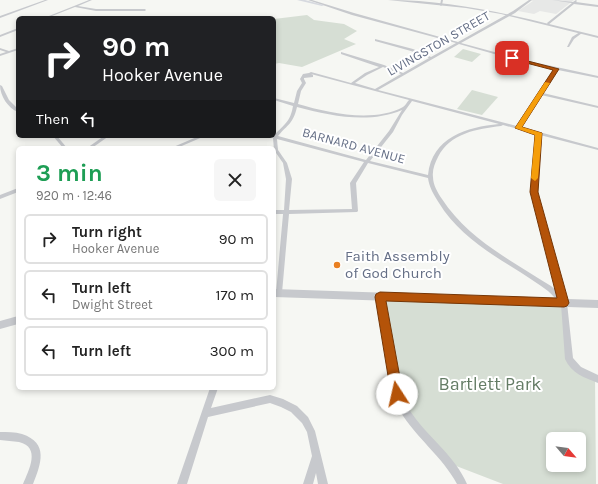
<!DOCTYPE html>
<meta charset="utf-8">
<style>
body{margin:0;font-family:Karla,sans-serif;background:#f6f6f6;color:#222;height:100vh;display:flex;flex-direction:column;font-size:15px;white-space:nowrap}
*{box-sizing:border-box;margin:0}
p{font-size:13px;color:#767676}
.icon{flex:none;width:22px;height:22px;fill:none;stroke:currentColor;stroke-width:2;stroke-linecap:round;stroke-linejoin:round}
.map{position:relative;flex:1;overflow:hidden}
.drawer{position:absolute;left:16px;top:146px;width:260px;height:244px;display:flex;flex-direction:column;background:#fff;border-radius:6px;box-shadow:0 2px 6px #0003}
.drawer>*{flex:none}
.guide{position:absolute;left:16px;top:16px;width:260px;height:122px;border-radius:6px;box-shadow:0 2px 6px #0003;background:#202124;color:#fff;overflow:hidden}
.needle{width:26px;rotate:118deg}
.tools{position:absolute;left:546px;top:432px;display:grid;gap:8px}
.tools a{display:grid;place-items:center;width:40px;height:40px;border-radius:6px;background:#fff;box-shadow:0 2px 6px #0003;font-size:20px}
.pin{position:absolute;display:grid;place-items:center;width:34px;height:34px;color:#fff;margin:-17px;border-radius:8px;box-shadow:0 2px 6px #0006}
.me{position:absolute;width:44px;margin:-22px;rotate:350deg;stroke-linejoin:round;filter:drop-shadow(0 0 3px #0008)}
.turn{display:flex;align-items:center;gap:14px;height:84px;padding:0 20px;font-size:18px}
.turn .icon{width:52px;height:52px;stroke-width:2.5}
.turn b{display:block;font-size:28px;line-height:34px}
.then{display:flex;align-items:center;height:38px;padding:0 20px;background:#0003;gap:8px;font-size:15px}
.round{display:grid;place-items:center;flex:none;width:42px;height:42px;border-radius:6px;background:#f6f6f6}
.headline{display:flex;align-items:center;justify-content:space-between;height:68px;padding:0 20px}
h1{font-size:24px;font-weight:700;line-height:30px;color:#1e9e55}
ul{padding:0;list-style:none}
li{display:flex;align-items:center;gap:12px;height:50px;margin:0 8px 6px;padding:0 12px;border:2px solid #e0e0e0;border-radius:6px}
li div{flex:1}
li b{display:block;font-size:15px}
li em{font-style:normal}
.map>svg:first-child{display:block}
</style>
<div class="map">
<svg width="598" height="484" viewBox="0 0 598 484">
<rect width="100%" height="100%" fill="#f6f7f3"/>
<path fill="#e7e8e7" d="M530,0H574L556,14L540,11L534,14L518,11L533,1Z"/>
<g fill="#d6ded4" fill-rule="evenodd">
<path d="M307,15L314,20L344,24L357,31L344,39L356,44L302,67L279,63L274,64V19Z"/>
<path d="M463,49L481,54L472,62L454,57Z"/>
<path d="M472,90L498,97L482,115L457,109Z"/>
<path d="M380,297L564,303L569,359L595,377L596,484H503L451,464L404,411ZM553,439H579V465H553Z"/>
</g>
<g fill="none" stroke-linecap="round" stroke-linejoin="round">
<g fill="#c7c9cd" fill-rule="evenodd">
<path d="M45,0H48L0,18V16Z"/>
<path d="M89,0H92L78,6L96,9H145L146,10L145,11H96L75,7L47,18H44Z"/>
<path d="M308,0H312L354,13L458,42L513,11L529,0H532L515,13L461,43L524,60L598,76V78L558,70L543,93L598,106V108L541,95L521,127L598,148V150L540,135L537,192L567,303L573,358L581,367L598,375V383C585,378 571,373 565,359L561,304C556,300 553,295 548,291C539,284 529,278 520,272C489,253 458,234 439,203C434,195 429,187 428,178L368,163L356,183L358,211L357,212L289,214L282,293L281,295L279,296L277,295L276,293L283,214H274V210H284L286,179L283,163L274,150L273,138L270,136H274C277,131 282,128 285,124C290,119 292,112 293,106L274,100V98L294,103L297,91L302,83L300,79L303,74L309,73L311,72L351,83L365,73L379,67L341,54V52L384,65L403,73L429,58L411,51L375,41V39L413,49L431,57L456,43L352,15ZM459,44L522,62L555,69L517,126L378,90ZM383,67L401,74L375,89L355,83L367,75ZM311,74L409,100C407,102 405,106 403,107C373,123 329,113 298,104L301,91L306,83L304,79V78L313,77V75ZM412,101L499,124C467,127 432,137 428,175L370,161L393,132L402,115ZM297,107C331,116 369,124 402,110L389,131L366,160L278,136C288,124 293,124 297,107ZM503,125L536,134L531,192L558,292L551,286C512,261 468,239 442,199C438,193 433,185 433,177C432,170 435,163 438,157C450,133 477,129 501,126ZM277,139L364,162L350,183L352,209L289,210L292,179L287,163L278,150Z"/>
<path d="M441,0H443L442,5L441,6L440,5Z"/>
<path d="M552,0L573,2L576,0L577,1L576,2L598,5V7L574,4L548,25L547,23L572,3Z"/>
<path d="M18,28V30L0,37V35Z"/>
<path d="M580,32L582,33L574,39L569,47H567L572,37Z"/>
<path d="M0,48L9,51L18,48V50L0,56V54L6,52L0,50Z"/>
<path d="M0,85L2,86L9,100L18,109V112C8,108 0,96 0,85Z"/>
<path d="M53,136H57L67,148H63Z"/>
<path d="M104,136H109L92,148H87Z"/>
<path d="M199,136H205L177,148H171Z"/>
<path d="M18,188V192L0,199V195Z"/>
<path d="M380,294L382,295L383,297L401,394C404,401 408,409 413,415C430,439 455,456 467,484H457C442,456 416,438 400,411C392,396 390,378 387,361C384,340 380,318 377,297L378,295Z"/>
<path d="M210,388H218L211,408L270,395L283,399L297,406L308,417L315,431L328,484H318L316,473L313,484H303L312,456L307,432L302,423L291,412L281,407L270,403L208,417L187,484H177Z"/>
<path d="M0,432C7,432 15,432 22,434C49,443 41,464 33,484H23C29,470 41,447 19,442C13,441 6,441 0,440Z"/>
</g>
<g fill="#c7c9cd" fill-rule="evenodd">
<path d="M388,0C460,0 529,19 598,36V38L501,14L466,8Z"/>
<path d="M274,289L598,300V308L274,297Z"/>
<path d="M18,316V324L0,329V321Z"/>
</g>
<path fill="#d6d9df" fill-rule="evenodd" d="M297,0H305L324,5L322,6Z"/>
</g>
<path fill="#b45309" stroke="#753606" d="M512,57L559,69L522,127L542,133L538,192L569,303L567,306L564,307L386,301L403,394L401,399L397,401L392,399L391,394L375,297L376,294L380,292L557,298L530,192L535,135L515,128L553,70L511,59V57Z"/>
<path fill="#f59e0b" d="M545,82L550,83L522,127L542,133L538,178L535,181L531,178L535,135L515,128Z"/>
<circle fill="#e98022" stroke="#fff" stroke-width="1.5" cx="337" cy="265" r="4"/>
<g text-anchor="middle" stroke-width="4" stroke-linejoin="round" paint-order="stroke">
<g font-size="13" fill="#656f86" stroke="#fff">
<text transform="translate(438 43) rotate(-30)" y="5">LIVINGSTON STREET</text>
<text transform="translate(354 145) rotate(15)" y="5">BARNARD AVENUE</text>
</g>
<g font-size="15" fill="#656f86" stroke="#fff" text-anchor="start">
<text x="345" y="261">Faith Assembly<tspan x="345" dy="17">of God Church</tspan></text>
</g>
<g font-size="18" fill="#647c65" stroke="#fff">
<text x="490" y="390">Bartlett Park</text>
</g>
</g>
</svg>
<div class="tools">
<a><svg class="needle" viewBox="-14 -14 28 28"><path d="M0-13l5 13h-10z" fill="#e53935"/><path d="M0 13l5-13h-10z" fill="#767676"/></svg></a>
</div>
<div class="pin" style="left:512px;top:58px;background:#d93025"><svg class="icon" aria-label="arrive" viewBox="0 0 24 24"><path d="M6 21V4h12l-3 4 3 4H6"/></svg></div>
<svg class="me" style="left:397px;top:394px" viewBox="-20 -20 40 40"><circle r="19" fill="#fff"/><path d="M0-13L10 11 0 6-10 11z" fill="#b45309"/></svg>
<div class="guide">
<div class="turn"><svg class="icon" aria-label="right" viewBox="0 0 24 24"><path d="M7 20v-9h11M14 6l5 5-5 5"/></svg><div><b>90 m</b>Hooker Avenue</div></div>
<div class="then">Then<svg class="icon" aria-label="left" viewBox="0 0 24 24"><path d="M17 20v-9H6M10 6l-5 5 5 5"/></svg></div>
</div>
<section class="drawer">
<div class="headline"><div><h1>3 min</h1><p>920 m · 12:46</p></div><a class="round"><svg class="icon" aria-label="close" viewBox="0 0 24 24"><path d="M6 6l12 12M18 6L6 18"/></svg></a></div>
<ul>
<li><svg class="icon" aria-label="right" viewBox="0 0 24 24"><path d="M7 20v-9h11M14 6l5 5-5 5"/></svg><div><b>Turn right</b><p>Hooker Avenue</p></div><em>90 m</em></li>
<li><svg class="icon" aria-label="left" viewBox="0 0 24 24"><path d="M17 20v-9H6M10 6l-5 5 5 5"/></svg><div><b>Turn left</b><p>Dwight Street</p></div><em>170 m</em></li>
<li><svg class="icon" aria-label="left" viewBox="0 0 24 24"><path d="M17 20v-9H6M10 6l-5 5 5 5"/></svg><div><b>Turn left</b></div><em>300 m</em></li>
</ul>
</section>
</div>
